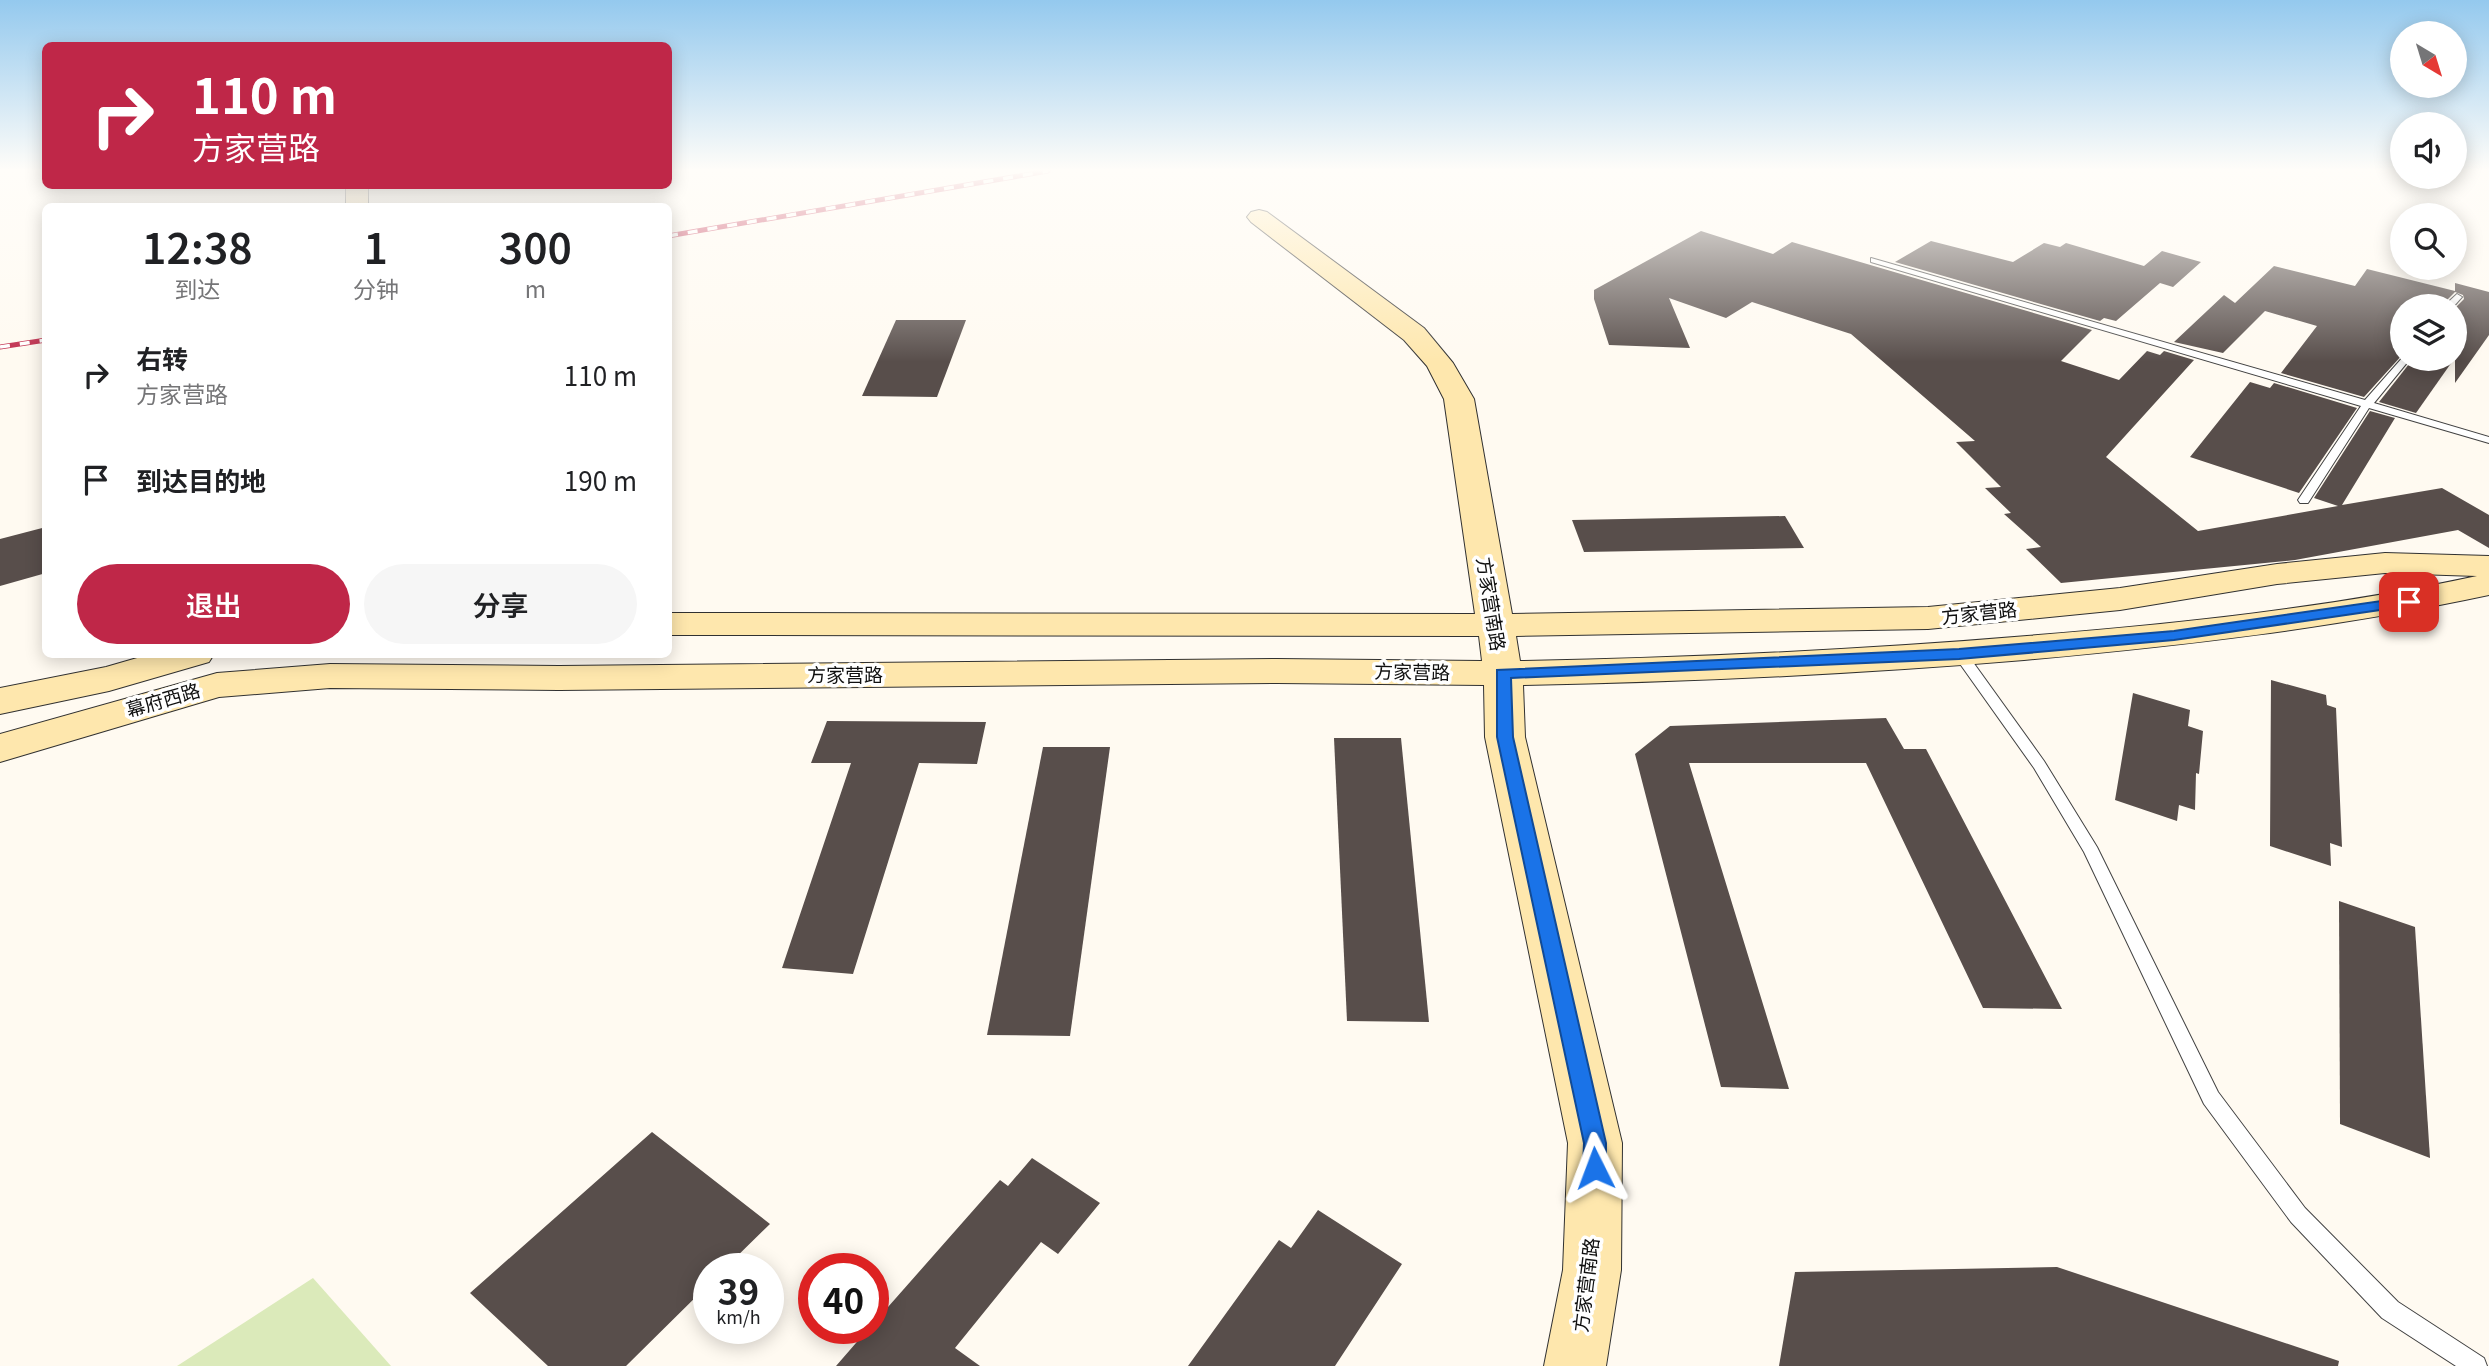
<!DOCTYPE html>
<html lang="zh">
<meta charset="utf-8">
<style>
body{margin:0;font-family:Georgia,"Noto Sans SC",serif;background:#f6f6f6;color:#202124;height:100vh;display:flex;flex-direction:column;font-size:26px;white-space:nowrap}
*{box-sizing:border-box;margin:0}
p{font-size:23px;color:#757577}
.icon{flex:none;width:38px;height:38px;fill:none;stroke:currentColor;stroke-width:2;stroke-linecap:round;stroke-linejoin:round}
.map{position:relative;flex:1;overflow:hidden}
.details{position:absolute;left:42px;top:203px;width:630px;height:455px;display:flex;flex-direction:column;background:#fff;border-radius:10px;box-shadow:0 4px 18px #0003}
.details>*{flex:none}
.guide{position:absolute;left:42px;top:42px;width:630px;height:147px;border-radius:10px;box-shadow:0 4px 18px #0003;background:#bf2748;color:#fff;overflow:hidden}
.needle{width:46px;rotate:142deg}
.tools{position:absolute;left:2390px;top:21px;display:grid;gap:14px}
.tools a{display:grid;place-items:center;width:77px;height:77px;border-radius:50%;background:#fff;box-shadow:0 4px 18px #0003;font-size:35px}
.speed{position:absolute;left:693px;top:1253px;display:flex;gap:14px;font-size:35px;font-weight:700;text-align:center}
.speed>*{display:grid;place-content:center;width:91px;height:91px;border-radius:50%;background:#fff;box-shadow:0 4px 18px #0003;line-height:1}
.speed small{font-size:18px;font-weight:400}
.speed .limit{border:10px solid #d22;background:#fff;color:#111}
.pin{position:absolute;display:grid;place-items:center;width:60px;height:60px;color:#fff;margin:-30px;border-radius:14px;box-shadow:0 4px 10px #0006}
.me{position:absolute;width:77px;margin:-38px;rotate:357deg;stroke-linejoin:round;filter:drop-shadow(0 0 5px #0008)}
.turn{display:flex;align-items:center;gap:24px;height:147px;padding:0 35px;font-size:32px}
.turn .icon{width:91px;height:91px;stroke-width:2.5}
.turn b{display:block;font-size:49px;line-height:60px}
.eta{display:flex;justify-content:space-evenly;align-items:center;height:119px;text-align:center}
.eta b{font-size:42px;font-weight:600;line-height:49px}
.cta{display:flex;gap:14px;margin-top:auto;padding:14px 35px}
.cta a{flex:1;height:80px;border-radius:42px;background:#bf2748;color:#fff;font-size:28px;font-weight:600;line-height:80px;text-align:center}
.cta a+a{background:#f6f6f6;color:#202124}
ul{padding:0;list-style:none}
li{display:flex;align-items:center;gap:21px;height:105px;padding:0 35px}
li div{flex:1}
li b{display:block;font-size:26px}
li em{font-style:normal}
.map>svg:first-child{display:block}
</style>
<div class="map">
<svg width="2489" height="1366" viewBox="0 0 2489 1366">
<rect width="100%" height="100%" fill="#fffaf1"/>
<path fill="#dbeaba" d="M313,1278L391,1366H177Z"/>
<g fill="#584e4b">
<path d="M1701,231L1773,254L1792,242L2092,330L2061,361L2119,380L2147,351L2160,355L2164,351L2194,360L2106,457L2198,531L2338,506L2314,498L2370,411L2395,418L2342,505L2442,488L2489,515V548L2458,530L2295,560L2061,583L2026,549L2041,547L2004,514L2011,513L1985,488L2001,487L1956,442L1975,441L1851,334L1752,302L1726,318L1669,298L1690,348L1609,345L1594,299V290Z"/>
<path d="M1931,241L2013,262L2044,243L2060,247L2066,243L2144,266L2162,251L2201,262L2173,287L2160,283L2116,321L2104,318L2100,321L1895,262Z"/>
<path d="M2274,266L2355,286L2367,269L2455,291V283L2489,292V335L2455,383V308L2464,299L2463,295L2455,292L2441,306H2403V354L2364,397L2281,373L2317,326L2265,311L2223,353L2174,342L2224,295L2235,303Z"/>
<path d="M896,320H966L937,397L862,396Z"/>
<path d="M2413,359H2454L2416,413L2379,402Z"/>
<path d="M2250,382L2270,388L2274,383L2357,408L2299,493L2190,457Z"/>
<path d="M1785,516L1804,548L1584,552L1572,520Z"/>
<path d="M46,527V573L0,586V539Z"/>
<path d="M2271,680L2326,695L2327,705L2336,708L2342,847L2330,843L2331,866L2270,846Z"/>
<path d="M2133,693L2190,710L2188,726L2203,731L2199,774L2196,773L2195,810L2179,805L2177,821L2115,800Z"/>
<path d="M1886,718L1904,749H1926L2062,1009L1983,1008L1866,763H1689L1789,1089L1721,1087L1635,754L1670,726Z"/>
<path d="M827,721L986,722L977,764L919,763L853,974L782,968L851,763H811Z"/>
<path d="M1334,738H1401L1429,1022L1347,1021Z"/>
<path d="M1043,747H1110L1070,1036L987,1035Z"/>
<path d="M2339,901L2415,927L2430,1158L2340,1124Z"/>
<path d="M652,1132L770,1224L724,1269H709V1284L626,1366H548L470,1293Z"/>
<path d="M1032,1158L1100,1203L1058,1254L1041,1242L955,1348L980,1366H836L869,1328H873V1324L1000,1180L1008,1186Z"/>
<path d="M1318,1210L1402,1264L1335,1366H1188L1279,1240L1291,1248Z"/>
<path d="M2057,1267L2339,1361L2338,1366H1779L1795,1272Z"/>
</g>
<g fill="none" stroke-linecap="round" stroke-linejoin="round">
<defs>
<g id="lane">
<path d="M1871,258L2365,400L2403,357V359H2410L2374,403L2489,437V443L2369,408L2308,503H2300L2298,500L2361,406L1871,262Z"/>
<path d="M2457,294L2462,297L2454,306H2444Z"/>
<path d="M1960,650L1965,651L2044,761L2097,847L2218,1092L2305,1208L2398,1302L2484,1358L2487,1366H2456L2382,1318L2291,1222L2204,1104L2084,852L2034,768L1953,654Z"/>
</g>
<g id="secondary">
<rect x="346" y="186" width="22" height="20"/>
<path d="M1259,210L1267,212L1424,328L1453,363L1474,399L1512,614L1928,607L2120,588L2277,564L2385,553L2489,556V595C2335,628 2180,646 2024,660C1857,674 1690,682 1523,685L1525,737L1622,1143L1621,1270L1606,1366H1544L1563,1270L1568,1143L1485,737L1484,685L1277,683L559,690L330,688L219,697L0,762V734L217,673L330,664L559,666L1277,659L1482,661L1479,636L668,635V613L1475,614L1444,399L1427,366L1404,340L1251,222L1247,217L1251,212ZM2385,573L2477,576C2328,608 2178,624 2027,636C1858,650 1689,658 1520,661L1516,636L1928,629L2120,610L2277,584Z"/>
<path d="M151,654H214L209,662L109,691L0,714V688L106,667Z"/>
</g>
</defs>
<use href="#lane" stroke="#424242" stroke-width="2"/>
<use href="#secondary" stroke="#313131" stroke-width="2"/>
<use href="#lane" fill="#fff" fill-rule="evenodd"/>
<use href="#secondary" fill="#fee7ad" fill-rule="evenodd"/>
<defs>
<g id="rail">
<path d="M668,236L1048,171"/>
<path d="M0,347L46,340"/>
</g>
</defs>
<use href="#rail" stroke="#bf2748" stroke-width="5"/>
<use href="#rail" stroke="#fff" stroke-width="3.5" stroke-dasharray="10" stroke-linecap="butt"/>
</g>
<linearGradient id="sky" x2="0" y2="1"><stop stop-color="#94c9ee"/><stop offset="0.47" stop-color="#fffdf9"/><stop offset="1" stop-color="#fffdf9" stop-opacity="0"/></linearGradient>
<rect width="2489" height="362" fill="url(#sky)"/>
<path fill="#1a73e8" stroke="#114b97" stroke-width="2" d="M2409,597L2416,602L2414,605L2174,640L1959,659L1511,678L1513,737L1606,1143V1168L1603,1176L1595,1179L1587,1176L1583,1168L1584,1143L1497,737V670L1959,649L2174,631Z"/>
<g text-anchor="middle" stroke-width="7" stroke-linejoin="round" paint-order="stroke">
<g font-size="19" fill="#0f0f0f" stroke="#fff">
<text transform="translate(1491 604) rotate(81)" y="7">方家营南路</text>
<text transform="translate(1979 613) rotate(-6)" y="7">方家营路</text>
<text transform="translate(1412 672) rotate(1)" y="7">方家营路</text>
<text x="845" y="682">方家营路</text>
<text transform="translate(163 700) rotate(-16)" y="7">幕府西路</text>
<text transform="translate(1586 1285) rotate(-83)" y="7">方家营南路</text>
</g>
</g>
</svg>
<div class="tools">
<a><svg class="needle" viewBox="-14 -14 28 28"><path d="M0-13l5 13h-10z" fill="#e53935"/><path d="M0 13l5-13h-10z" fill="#757577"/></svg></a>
<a><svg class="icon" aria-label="sound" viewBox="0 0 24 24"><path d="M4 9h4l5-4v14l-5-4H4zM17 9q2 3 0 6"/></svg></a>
<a><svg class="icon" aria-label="search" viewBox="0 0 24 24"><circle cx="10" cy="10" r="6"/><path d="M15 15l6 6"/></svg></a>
<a><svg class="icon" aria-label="layers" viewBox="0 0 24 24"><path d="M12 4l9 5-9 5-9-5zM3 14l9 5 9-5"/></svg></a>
</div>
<div class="speed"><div>39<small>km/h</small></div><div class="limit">40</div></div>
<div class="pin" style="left:2409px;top:602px;background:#d93025"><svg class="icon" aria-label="arrive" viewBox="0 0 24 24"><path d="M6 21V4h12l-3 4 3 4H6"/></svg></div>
<svg class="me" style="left:1595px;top:1168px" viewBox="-20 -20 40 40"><path d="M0-17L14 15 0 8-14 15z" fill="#1a73e8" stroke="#fff" stroke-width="4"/></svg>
<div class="guide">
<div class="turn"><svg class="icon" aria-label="right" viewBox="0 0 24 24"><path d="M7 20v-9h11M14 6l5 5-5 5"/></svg><div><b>110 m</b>方家营路</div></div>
</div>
<section class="details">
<div class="eta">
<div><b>12:38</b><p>到达</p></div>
<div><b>1</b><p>分钟</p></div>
<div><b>300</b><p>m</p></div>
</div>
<ul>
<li><svg class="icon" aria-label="right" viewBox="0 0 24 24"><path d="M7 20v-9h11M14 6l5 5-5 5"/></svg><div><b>右转</b><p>方家营路</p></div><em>110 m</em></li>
<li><svg class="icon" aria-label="arrive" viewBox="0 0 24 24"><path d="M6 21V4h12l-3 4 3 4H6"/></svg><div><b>到达目的地</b></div><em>190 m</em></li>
</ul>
<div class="cta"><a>退出</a><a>分享</a></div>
</section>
</div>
